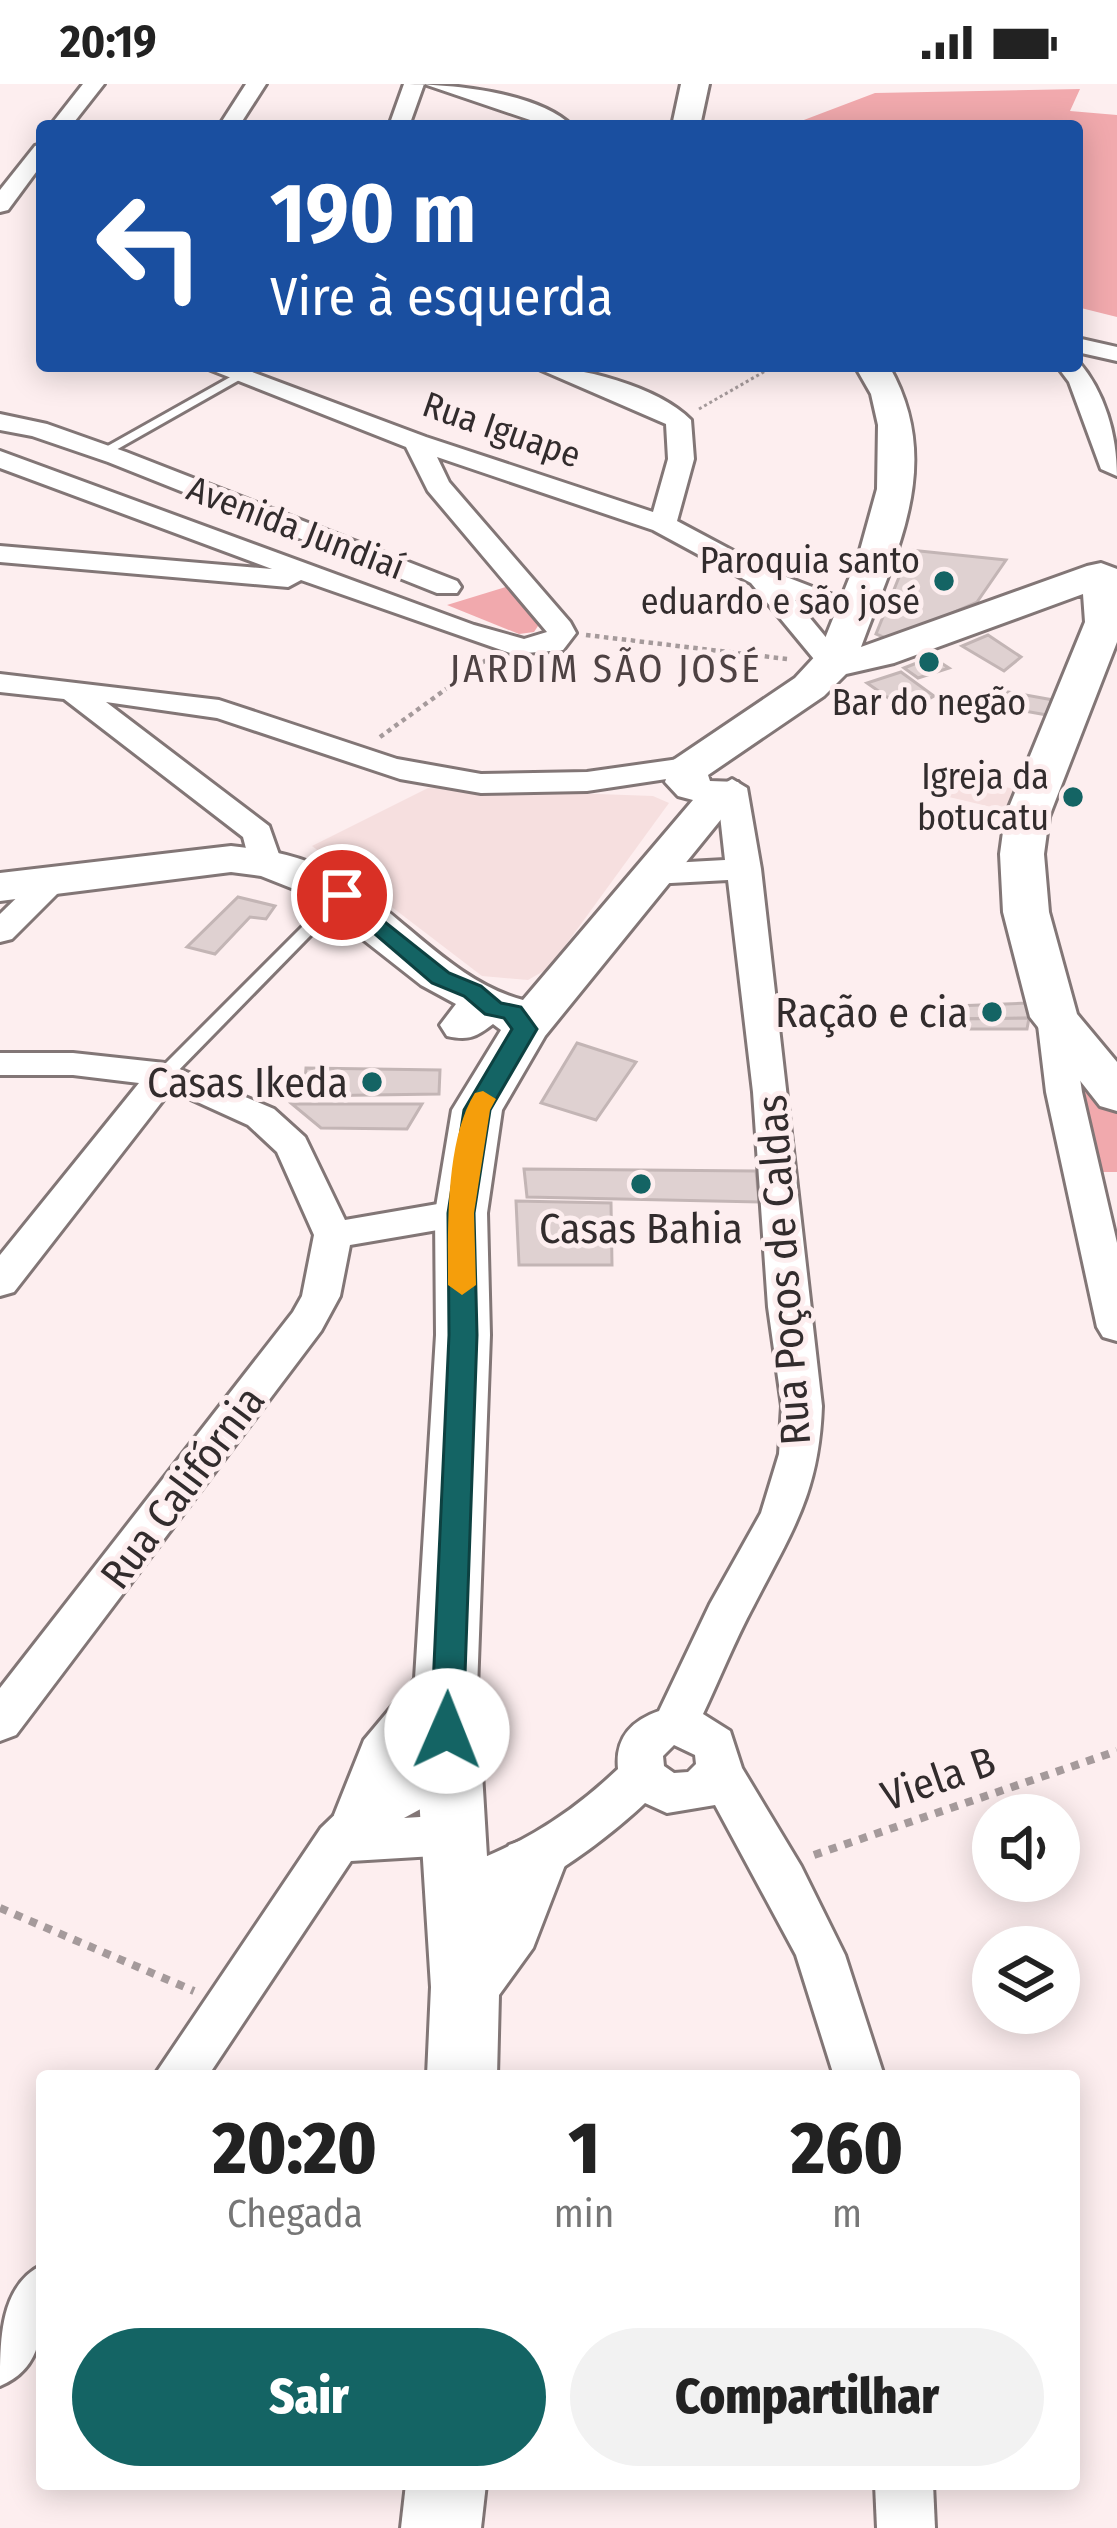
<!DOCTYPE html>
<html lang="pt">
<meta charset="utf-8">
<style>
body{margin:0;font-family:"Fira Sans Condensed",sans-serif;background:#f2f2f2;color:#222;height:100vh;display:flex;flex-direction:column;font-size:45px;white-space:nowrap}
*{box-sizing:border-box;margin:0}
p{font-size:39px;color:#767676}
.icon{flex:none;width:66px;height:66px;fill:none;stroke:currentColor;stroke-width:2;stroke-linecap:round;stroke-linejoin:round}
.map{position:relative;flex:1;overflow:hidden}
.drawer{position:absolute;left:36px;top:1986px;width:1044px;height:420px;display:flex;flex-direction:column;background:#fff;border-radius:12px;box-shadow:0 6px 30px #0003}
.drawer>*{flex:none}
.hud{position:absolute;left:36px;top:36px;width:1047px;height:252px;border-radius:12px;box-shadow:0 6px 30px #0003;background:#1a4fa0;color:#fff;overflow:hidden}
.controls{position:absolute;left:972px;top:1710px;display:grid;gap:24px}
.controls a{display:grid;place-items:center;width:108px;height:108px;border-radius:50%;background:#fff;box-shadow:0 6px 30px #0003;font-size:60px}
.pin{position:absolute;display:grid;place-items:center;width:102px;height:102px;color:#fff;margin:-51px;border:6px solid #fff;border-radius:50%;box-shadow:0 3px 12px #0007}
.me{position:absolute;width:132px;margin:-66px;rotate:1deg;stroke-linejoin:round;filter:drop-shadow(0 0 9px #0008)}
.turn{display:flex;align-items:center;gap:42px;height:252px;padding:0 36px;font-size:54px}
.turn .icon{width:156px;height:156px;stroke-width:2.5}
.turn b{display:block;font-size:84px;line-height:102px}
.eta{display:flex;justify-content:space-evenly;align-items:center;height:204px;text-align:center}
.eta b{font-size:72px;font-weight:800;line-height:84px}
.primary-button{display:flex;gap:24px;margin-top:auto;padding:24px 36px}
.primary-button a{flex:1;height:138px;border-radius:72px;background:#146464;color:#fff;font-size:48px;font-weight:800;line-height:138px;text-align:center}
.primary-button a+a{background:#f2f2f2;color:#222}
.status{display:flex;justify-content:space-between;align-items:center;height:84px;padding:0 60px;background:#fff;direction:ltr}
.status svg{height:33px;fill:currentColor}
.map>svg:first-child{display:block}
</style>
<div class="status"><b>20:19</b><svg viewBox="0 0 49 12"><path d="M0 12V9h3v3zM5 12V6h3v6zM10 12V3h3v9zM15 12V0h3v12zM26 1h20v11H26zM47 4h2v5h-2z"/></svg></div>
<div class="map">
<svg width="1117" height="2444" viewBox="0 0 1117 2444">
<rect width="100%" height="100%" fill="#fdeeef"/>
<g fill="#f6dfdf">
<path d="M955,695L1022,706L1017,729L949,713Z"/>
<path d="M428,704L653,712L669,719L549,884L528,896L482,892L312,762Z"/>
</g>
<g fill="#f1a9ad">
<path d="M1080,5L1070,27L1117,31V233L1077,223V42H788L875,9Z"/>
<path d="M509,502L540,539L534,548L519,550L447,521Z"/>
<path d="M1072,954L1117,1015V1088H1088Z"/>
</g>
<g fill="#dfd1d1" stroke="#c3b5b5" stroke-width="3">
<path d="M910,466L1006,476L977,518L890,556L876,550Z"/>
<path d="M988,551L1021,573L1004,587L962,562Z"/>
<path d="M932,573L949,584L918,594L904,584Z"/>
<path d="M901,588L934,612L907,627L867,599Z"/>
<path d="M1003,607L1053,616L1047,631L996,622Z"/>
<path d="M238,813L275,822L266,835L250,833L215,870L187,863Z"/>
<path d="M1027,919L1029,934L956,935V922Z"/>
<path d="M1029,934L1027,945H969L956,935Z"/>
<path d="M577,959L636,978L596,1036L541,1019Z"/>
<path d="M306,984L440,986L439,1010L304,1012Z"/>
<path d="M292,1020H422L407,1045L321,1044Z"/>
<path d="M524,1085L756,1087L759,1118L527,1113Z"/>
<path d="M516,1117L611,1119L612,1181H519Z"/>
</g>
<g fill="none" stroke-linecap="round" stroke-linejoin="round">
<defs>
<g id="lane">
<path d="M250,282H264L107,371L97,368Z"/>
<path d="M342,806L347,808V814L171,994H159L157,990L159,986L337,808Z"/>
</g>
<g id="street">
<path d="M83,0H104L71,42H50Z"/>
<path d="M246,0H266L239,42H219Z"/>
<path d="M404,0C450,0 538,8 572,42H548L424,0L409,42H389Z"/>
<path d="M42,60V80L8,126L0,128V106L35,62Z"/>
<path d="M1077,254L1117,263V277L1077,268Z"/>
<path d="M1078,277C1105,308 1117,351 1117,392L1101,385L1069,298L1057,282H1077Z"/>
<path d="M201,282H236L426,353L653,428L668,375L666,340L532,282C578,282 658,302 691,336L694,375L677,437L771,487L864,523L868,529L864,535L854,537L795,516L848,580L843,586H823L751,499L653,446L437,373L449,398L570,538L576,549L563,566L513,570L301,496L288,503L0,478V462L272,485L0,384V367L474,541L524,555L547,548L428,407L406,363Z"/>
<path d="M0,330L47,340L126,368L457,497L461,503L457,509H437L108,378L32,352L0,346Z"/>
<path d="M0,590L219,616L397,675L481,690L587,688L693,673L708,682L693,691L587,707L481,709L400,695L217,634L106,618L269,742L281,776L265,786L249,776L243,753L64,615L0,608Z"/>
<path d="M732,695L747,704L761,785L822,1322C819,1409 792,1447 754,1521C735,1556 720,1594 703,1630L730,1647L742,1684L801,1782L845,1871L884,1992H834L796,1871L715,1721L667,1729L645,1719C604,1758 497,1842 439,1821L432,1806L439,1791C512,1765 561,1739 618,1685C615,1655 630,1637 659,1627L710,1520L761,1429L779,1370L782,1322L768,1223L753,1008L728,796L652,800L636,790L652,780L725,776L717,704ZM674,1661L695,1671L696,1680L688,1688L674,1689L664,1682L663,1672Z"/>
<path d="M52,787L63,790L68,797L63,804L12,855L0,858V830L41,790Z"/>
<path d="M1054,922L1066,925L1071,933L1082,1008L1117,1159V1257L1103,1253L1097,1243L1046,1008L1037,933L1042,925Z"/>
<path d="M0,969H73L165,979L274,1025L305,1053L345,1136L461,1116L474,1120L480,1129L474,1138L461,1142L350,1161L340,1212L321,1247L16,1651L0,1657V1604L293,1228L302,1212L314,1151L277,1068L248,1041L171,1006L14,1208L0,1212V1171L139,999L73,991H0Z"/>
<path d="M447,1669L463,1674L470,1688L463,1702L404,1734L451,1731L468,1737L475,1751L468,1765L451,1771L351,1777L208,1992H154L321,1744L349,1717Z"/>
<path d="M42,2181C42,2228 51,2281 0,2302C0,2255 0,2202 42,2181Z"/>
<path d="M875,2400H933L935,2444H877Z"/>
</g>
<g id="secondary">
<path d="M681,0H709L700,42H672Z"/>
<path d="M855,282H889C945,380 896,467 861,563L1087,482L1101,479L1117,485V558L1049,733L1044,770L1049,828L1077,930L1117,978V1027L1100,1022L1030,933L1003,828L1000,770L1005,733L1085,538L1083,510L894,579L846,590L824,612L708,691L710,697L738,698L744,707L545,952L502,1026L487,1129L490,1251L477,1605L489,1806L509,1761L532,1753L555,1761L565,1781L533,1864L499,1911L497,1992H427L431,1903L417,1681L389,1750L366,1759L343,1750L334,1731L364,1656L415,1595L436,1251L435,1129L452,1026L501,946L493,940C476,953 469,957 447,952L440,941L456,920L421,901L304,809L261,792L231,788L0,817V789L231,762C268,766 305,772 338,792C401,828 451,897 523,916L693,716L678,712L665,698L672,677L795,594L820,567L859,470L877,405L878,341L871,310Z"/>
<path d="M406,2400H486L481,2444H401Z"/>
</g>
</defs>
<use href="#lane" stroke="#827676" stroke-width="6"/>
<use href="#street" stroke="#827676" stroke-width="6"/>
<use href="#secondary" stroke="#827676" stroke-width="6"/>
<path stroke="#a59a9b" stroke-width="3" stroke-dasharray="3 3" stroke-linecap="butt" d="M699,325L774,282"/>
<g stroke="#a59a9b" stroke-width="4.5" stroke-dasharray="4.5 4.5" stroke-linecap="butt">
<path d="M586,551L787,575"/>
<path d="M380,653L486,576"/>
</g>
<g stroke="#a59a9b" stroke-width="8" stroke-dasharray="8 8" stroke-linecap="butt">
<path d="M814,1771L1117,1667"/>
<path d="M0,1824L194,1907"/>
</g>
<use href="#lane" fill="#fff" fill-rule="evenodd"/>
<use href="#street" fill="#fff" fill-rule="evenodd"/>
<use href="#secondary" fill="#fff" fill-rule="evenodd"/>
</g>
<path fill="#146464" stroke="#0d4141" stroke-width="3" d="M342,804L449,889L481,902L501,919L521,923L537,945L490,1026L474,1129L477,1251L463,1647L458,1656L447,1660L435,1656L431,1647L449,1251L448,1129L464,1026L512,945L504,934L485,930L464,912L432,899L334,815L331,811Z"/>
<path fill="#f59e0b" d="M483,1007L496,1015L490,1026L474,1129L476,1201L462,1211L448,1201C448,1146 445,1056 475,1009Z"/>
<g fill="#146464" stroke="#fdeeef" stroke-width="4.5">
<circle cx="944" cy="497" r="12"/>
<circle cx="929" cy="578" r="12"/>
<circle cx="1073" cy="713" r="12"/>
<circle cx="992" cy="928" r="12"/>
<circle cx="372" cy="998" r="12"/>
<circle cx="641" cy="1100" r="12"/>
</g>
<g text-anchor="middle" stroke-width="10" stroke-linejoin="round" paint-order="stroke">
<g font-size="36" fill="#322c2d" stroke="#fdeeef">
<text transform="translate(502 345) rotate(19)" y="13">Rua Iguape</text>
<text transform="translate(296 443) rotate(21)" y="13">Avenida Jundiaí</text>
</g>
<g font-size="36" fill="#322c2d" stroke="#fdeeef" text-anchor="end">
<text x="920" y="489">Paroquia santo<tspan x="920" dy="41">eduardo e são josé</tspan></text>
<text x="929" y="631" text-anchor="middle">Bar do negão</text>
<text x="1049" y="705">Igreja da<tspan x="1049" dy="41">botucatu</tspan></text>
</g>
<g font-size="39" letter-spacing="3" fill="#4e4243" stroke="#fdeeef">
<text x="606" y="598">JARDIM SÃO JOSÉ</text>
</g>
<g font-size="42" fill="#322c2d" stroke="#fdeeef" text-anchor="end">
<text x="968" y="943">Ração e cia</text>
<text x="348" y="1013">Casas Ikeda</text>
<text x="641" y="1159" text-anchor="middle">Casas Bahia</text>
</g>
<g font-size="42" fill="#322c2d" stroke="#fdeeef">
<text transform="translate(783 1186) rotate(-94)" y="15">Rua Poços de Caldas</text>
<text transform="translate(182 1403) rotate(-53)" y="15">Rua Califórnia</text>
<text transform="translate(938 1694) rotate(-19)" y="15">Viela B</text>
</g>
</g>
</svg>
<div class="controls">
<a><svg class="icon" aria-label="sound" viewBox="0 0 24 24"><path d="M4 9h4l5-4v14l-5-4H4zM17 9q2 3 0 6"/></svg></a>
<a><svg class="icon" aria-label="layers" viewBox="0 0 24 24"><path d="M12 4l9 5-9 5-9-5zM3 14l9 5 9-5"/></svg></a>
</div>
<div class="pin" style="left:342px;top:811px;background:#d93025"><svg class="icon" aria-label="arrive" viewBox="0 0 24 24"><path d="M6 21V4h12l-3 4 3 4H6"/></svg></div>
<svg class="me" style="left:447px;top:1647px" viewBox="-20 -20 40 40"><circle r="19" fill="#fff"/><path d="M0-13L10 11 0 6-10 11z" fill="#146464"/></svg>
<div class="hud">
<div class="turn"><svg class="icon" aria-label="left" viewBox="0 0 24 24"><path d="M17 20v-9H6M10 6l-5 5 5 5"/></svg><div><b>190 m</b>Vire à esquerda</div></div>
</div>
<section class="drawer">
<div class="eta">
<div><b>20:20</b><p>Chegada</p></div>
<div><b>1</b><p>min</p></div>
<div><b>260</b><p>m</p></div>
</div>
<div class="primary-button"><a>Sair</a><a>Compartilhar</a></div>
</section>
</div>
